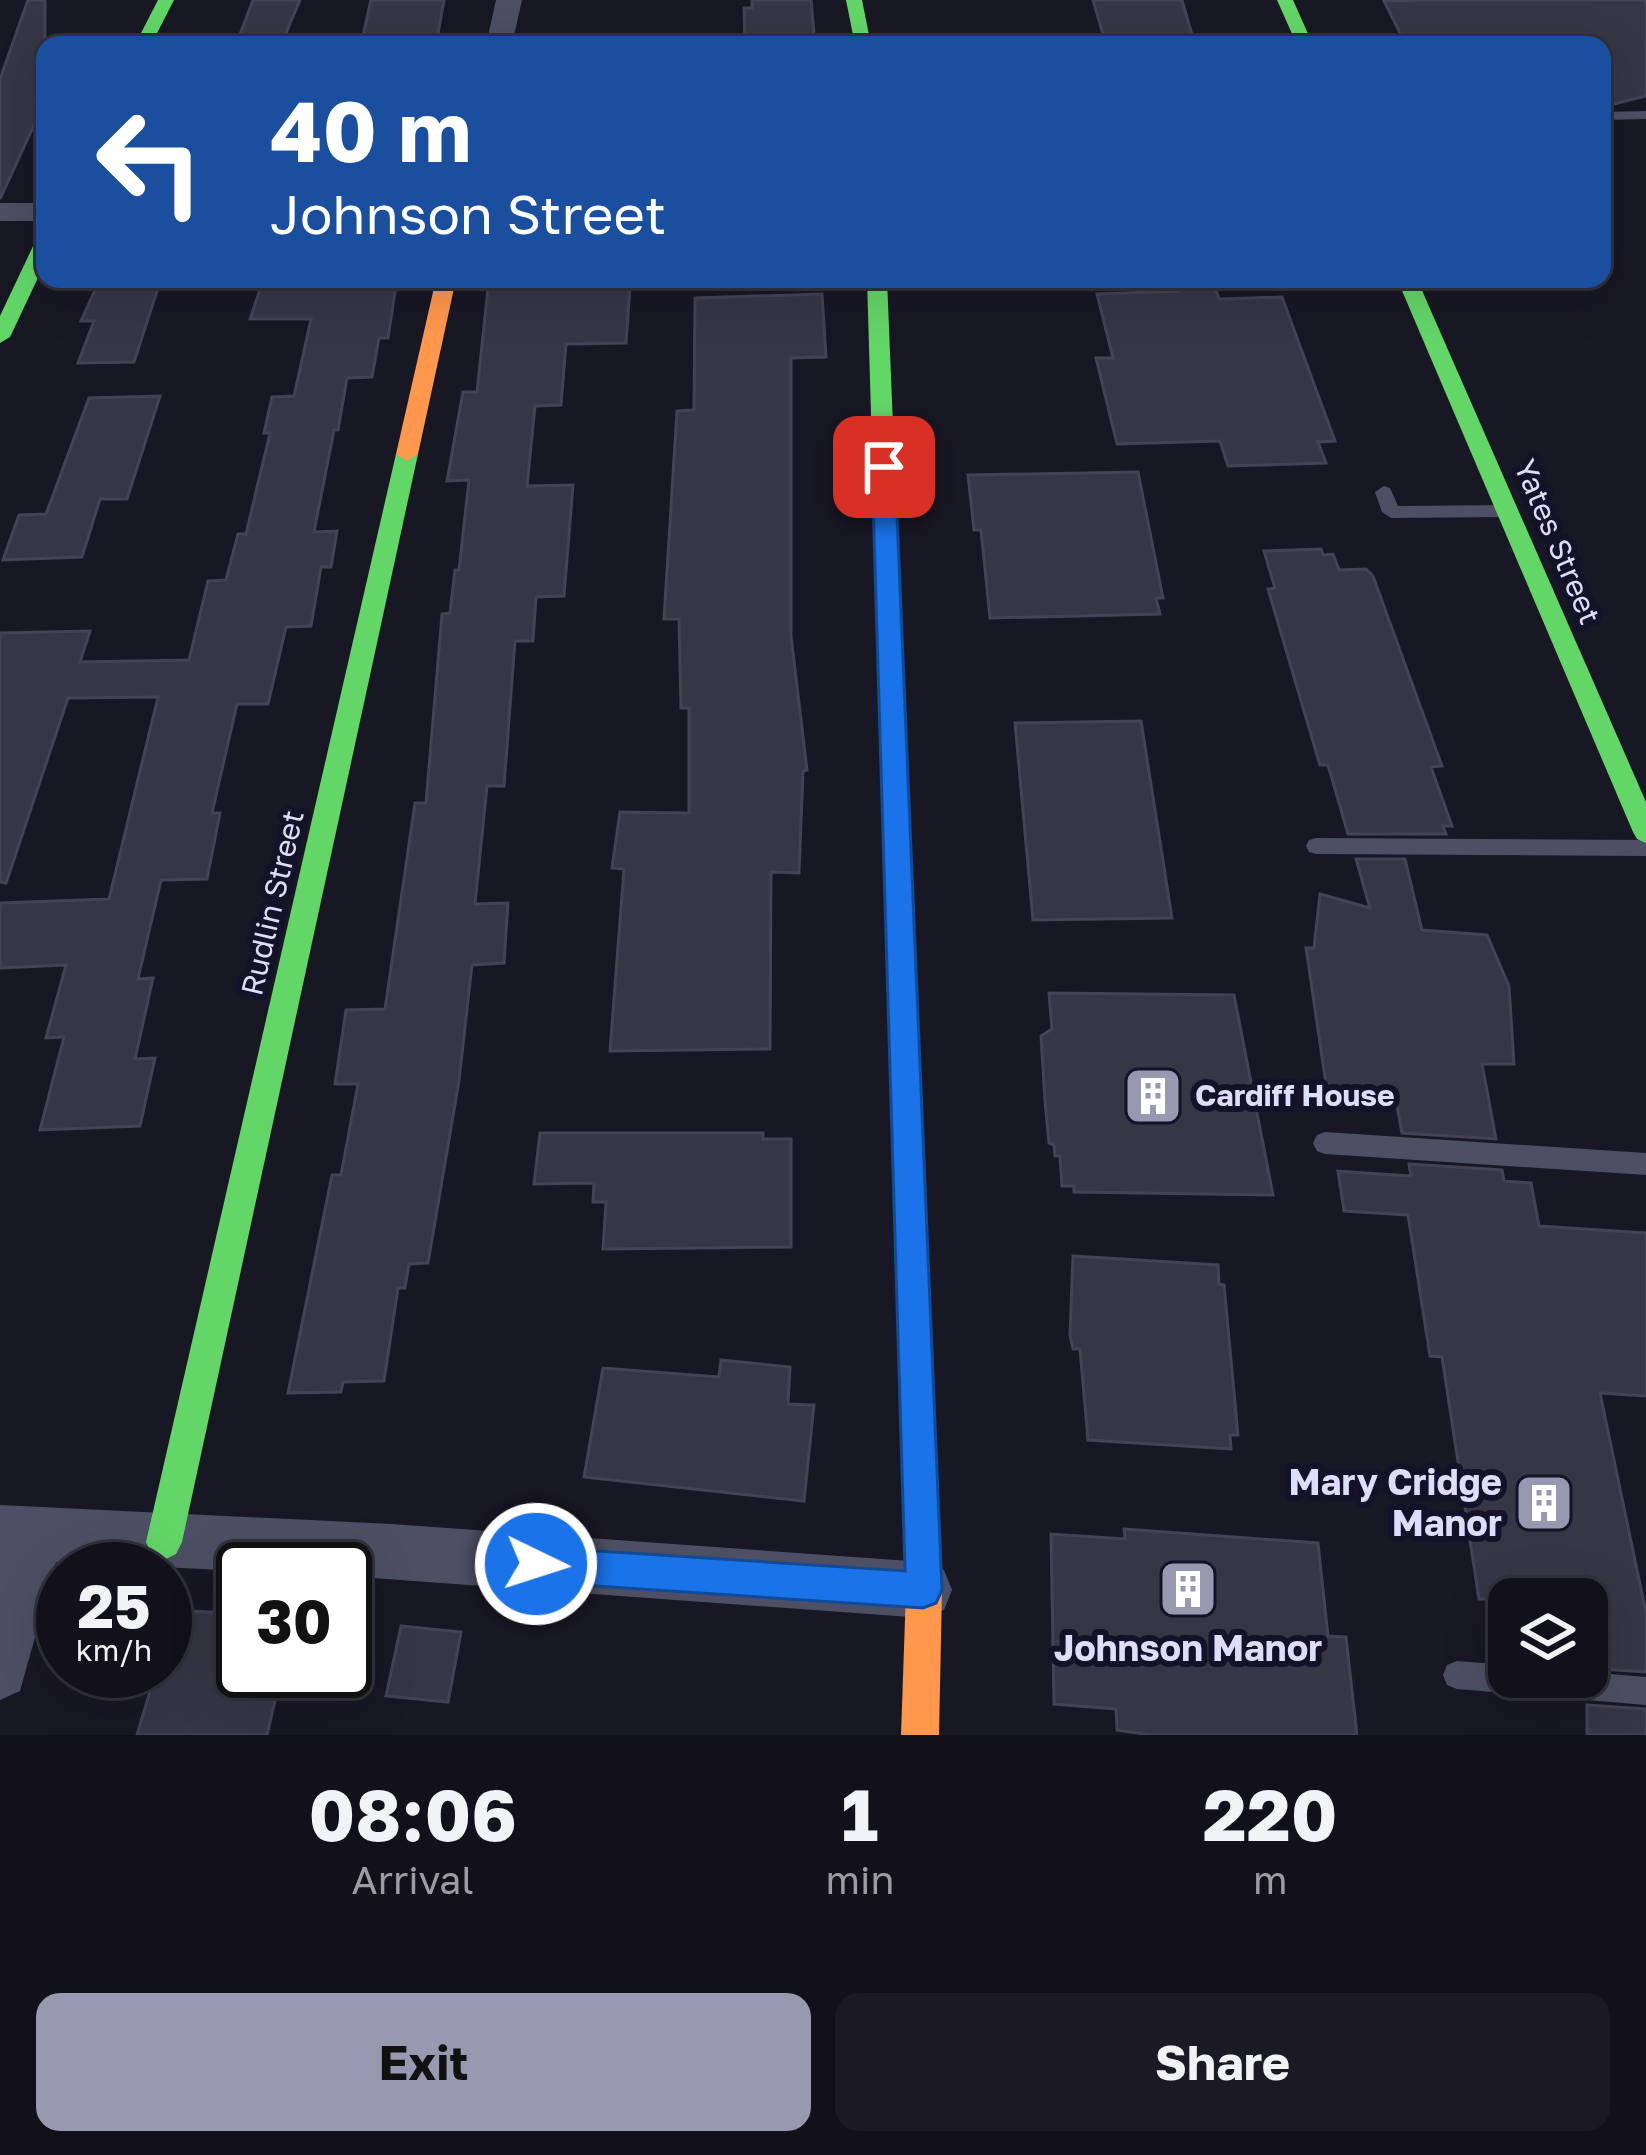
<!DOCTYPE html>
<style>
body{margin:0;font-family:"Golos Text",sans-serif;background:#1b1a24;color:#f1f3f6;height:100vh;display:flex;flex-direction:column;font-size:45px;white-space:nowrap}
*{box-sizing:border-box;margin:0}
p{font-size:39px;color:#9c9da3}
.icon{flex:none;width:66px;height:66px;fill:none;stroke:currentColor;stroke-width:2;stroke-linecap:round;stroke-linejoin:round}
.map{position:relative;height:1735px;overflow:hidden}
.details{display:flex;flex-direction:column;background:#12111b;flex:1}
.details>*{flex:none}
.guide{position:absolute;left:36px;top:36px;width:1575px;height:252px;border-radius:24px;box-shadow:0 12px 48px #0002,0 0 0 3px #31313a;background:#1a4fa0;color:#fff;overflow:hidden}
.tools{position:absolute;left:1488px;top:1578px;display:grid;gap:24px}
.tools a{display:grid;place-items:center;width:120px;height:120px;border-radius:24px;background:#12111b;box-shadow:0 12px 48px #0002,0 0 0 3px #31313a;font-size:60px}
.speed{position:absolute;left:36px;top:1542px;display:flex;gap:24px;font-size:60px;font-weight:700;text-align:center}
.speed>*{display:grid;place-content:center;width:156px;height:156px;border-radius:50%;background:#12111b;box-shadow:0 12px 48px #0002,0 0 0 3px #31313a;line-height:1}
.speed small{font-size:30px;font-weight:400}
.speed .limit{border:6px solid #111;border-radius:18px;background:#fff;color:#111}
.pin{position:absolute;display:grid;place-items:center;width:102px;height:102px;color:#fff;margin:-51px;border-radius:24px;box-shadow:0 6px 18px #0006}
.me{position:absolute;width:132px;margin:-66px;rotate:94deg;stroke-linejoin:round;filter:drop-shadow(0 0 9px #0008)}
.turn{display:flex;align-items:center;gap:42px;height:252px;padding:0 36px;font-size:54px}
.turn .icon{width:156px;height:156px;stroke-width:2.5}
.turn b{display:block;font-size:84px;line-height:102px}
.eta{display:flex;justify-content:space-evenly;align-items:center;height:204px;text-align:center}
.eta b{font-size:72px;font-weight:700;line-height:84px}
.cta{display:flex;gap:24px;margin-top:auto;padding:24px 36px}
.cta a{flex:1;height:138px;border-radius:24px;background:#9898b1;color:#111;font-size:48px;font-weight:700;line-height:138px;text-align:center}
.cta a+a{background:#1b1a24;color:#f1f3f6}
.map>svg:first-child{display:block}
</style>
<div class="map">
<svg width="1646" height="1735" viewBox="0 0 1646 1735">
<rect width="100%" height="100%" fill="#181724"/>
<g fill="#363645" stroke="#444356" stroke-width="3">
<path d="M28,0H45V101L0,199V79Z"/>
<path d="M253,0H300L281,45H236Z"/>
<path d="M371,0H444L436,45H361Z"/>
<path d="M752,0H811L815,45H745L744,8H752Z"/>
<path d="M1093,0H1182L1195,45H1106Z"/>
<path d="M1424,0H1646V96L1602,107V45H1406L1384,1Z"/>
<path d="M100,279H161L134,362L78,363L94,321H81Z"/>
<path d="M397,279L388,338H379L372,377L347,378L338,430H334L314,532L337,531L331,567H321L311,626L286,627L268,704H237L212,813H220L207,879L161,880L138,979L153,978L135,1059L155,1058L140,1126L40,1130L64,1037L46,1038L66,965L0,968V903L109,899L158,697L68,698L6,883L0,882V633L90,631L80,662L189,660L208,581L226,580L238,534H246L270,433H264L272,397L294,396L311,319H250L263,281Z"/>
<path d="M1176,279H1212L1219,299L1282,297L1335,441L1318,442L1326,463L1228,466L1220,441L1117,444L1096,358H1113L1097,294L1179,291Z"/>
<path d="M630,287L626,343L566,344L561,405L535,406L527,486L573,485L564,596L536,597L533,641H515L504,786H487L475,904L508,903L504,963L472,965L459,1081L428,1263L409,1264L405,1288H398L384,1381L343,1382L341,1392L288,1393L332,1175H341L358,1084H335L346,1010L385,1009L415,803H426L442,614L450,613L455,570H459L469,480L447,481L463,392H477L488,288Z"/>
<path d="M822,294L826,357L791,358V636L807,770L803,771L799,873L771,872L770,1049L610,1051L624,869L612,868L620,812L689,813V708H681L679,619H664L677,411L694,410L695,298Z"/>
<path d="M160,396L127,499H100L82,557L3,560L19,515L46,514L89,398Z"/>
<path d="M1138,472L1163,598H1156L1160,614L990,618L981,530H974L968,475Z"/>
<path d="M1321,549L1323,555L1333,554L1339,570L1366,569L1373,576L1442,766L1431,767L1452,826H1443L1446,834H1348L1328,765H1320L1268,589L1275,588L1264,551Z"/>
<path d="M1141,721L1172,918L1033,920L1015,723Z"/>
<path d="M1356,859H1405L1422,930L1487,935L1509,986L1514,1064H1482L1496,1139L1402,1133L1396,1101L1326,1084L1306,948H1314L1320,894L1370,908Z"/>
<path d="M1049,993L1234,995L1273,1195L1074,1192V1186H1062L1060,1156H1055L1054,1145L1049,1143L1045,1101L1041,1036L1052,1029Z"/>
<path d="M540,1133H763V1139H791V1247L603,1249L606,1202H593L594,1183L534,1184Z"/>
<path d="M1409,1164L1502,1170L1504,1181L1531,1183L1539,1226L1646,1233V1396L1600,1393L1646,1613V1672L1587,1668V1599H1479L1442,1357L1430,1356L1408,1215L1344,1211L1338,1171L1411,1176Z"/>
<path d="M1073,1256L1218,1265L1219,1284L1224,1285L1238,1435H1230L1231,1449L1088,1440L1080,1349H1073L1070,1335Z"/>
<path d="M721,1360L790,1367L788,1404L814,1405L804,1501L584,1477L603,1368L719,1377Z"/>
<path d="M1124,1529L1318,1543L1328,1636L1346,1637L1357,1735H1150L1117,1730L1116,1709L1054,1704L1051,1534L1125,1539Z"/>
<path d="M174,1610L243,1614V1671H282L267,1735H137L156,1671H165V1640Z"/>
<path d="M401,1626L461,1632L448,1702L386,1696Z"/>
<path d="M1587,1705L1646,1709V1735H1587Z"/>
</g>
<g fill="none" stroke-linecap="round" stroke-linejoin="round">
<g fill="#4d4f64" fill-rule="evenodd">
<path d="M1646,111V119L1602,120V112Z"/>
<path d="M1384,486L1390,488L1398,506L1507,505L1516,511L1507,517L1391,518L1382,512L1375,492Z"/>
<path d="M1316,838L1646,840V856L1316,854L1309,852L1306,846L1309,840Z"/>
<path d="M1325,1132L1646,1153V1175L1325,1154L1317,1151L1313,1143L1317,1135Z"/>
<path d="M1457,1661L1509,1665V1677H1587V1672L1646,1677V1705L1457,1689L1447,1685L1443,1675L1447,1665Z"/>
</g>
<g fill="#4d4f64" fill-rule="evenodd">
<path d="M496,0H522L512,45H486Z"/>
<rect x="0" y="203" width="45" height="18"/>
<path d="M0,1505L391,1524L924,1562L944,1570L952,1590L944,1610L924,1618L345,1576V1569L243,1571L56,1562L20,1691L0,1700Z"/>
</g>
<g fill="#63d668" fill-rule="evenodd">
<path d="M158,0H174L151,45H135Z"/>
<path d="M846,0H862L871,45H855Z"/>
<path d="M1277,0H1293L1313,45H1297Z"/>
<path d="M45,236V263L10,337L0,343V316L35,242Z"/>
<path d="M867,279H887L924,1184L920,1194L909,1198L898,1194L894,1184Z"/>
<path d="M1397,279H1417L1646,802V843L1637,839L1633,832Z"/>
<path d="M407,447L418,454L182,1542L176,1554L164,1560L152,1554L146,1542L396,454Z"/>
</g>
<g fill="#ff974d" fill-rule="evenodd">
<path d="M436,279H456L418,454L407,461L396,454Z"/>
<path d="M909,1170L920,1174L924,1184L942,1590L939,1735H901L906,1590L894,1184L898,1174Z"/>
</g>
</g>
<path fill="#1a73e8" stroke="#114b97" stroke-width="3" d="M884,459L895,467L942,1590L936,1603L923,1608L536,1582L523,1577L518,1564L523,1552L536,1547L905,1571L872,467Z"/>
<defs>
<symbol id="building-square" viewBox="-11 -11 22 22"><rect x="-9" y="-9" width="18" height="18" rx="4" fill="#9898b1" stroke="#131229"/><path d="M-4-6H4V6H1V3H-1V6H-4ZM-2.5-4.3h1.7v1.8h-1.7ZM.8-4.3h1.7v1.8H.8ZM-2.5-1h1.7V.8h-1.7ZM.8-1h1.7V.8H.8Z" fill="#fff"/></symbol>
</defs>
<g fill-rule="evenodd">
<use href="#building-square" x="1120" y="1063" width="66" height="66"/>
<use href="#building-square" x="1511" y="1470" width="66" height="66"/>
<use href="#building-square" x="1155" y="1556" width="66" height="66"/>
</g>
<g text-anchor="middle" stroke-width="12" stroke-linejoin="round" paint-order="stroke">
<g font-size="30" fill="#dddefd" stroke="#131229">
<text transform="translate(1557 542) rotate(67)" y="10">Yates Street</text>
<text transform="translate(273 903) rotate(-77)" y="10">Rudlin Street</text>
</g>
<g font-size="30" font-weight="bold" fill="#dddefd" stroke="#131229" text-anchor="start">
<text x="1195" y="1106">Cardiff House</text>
</g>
<g font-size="36" font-weight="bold" fill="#dddefd" stroke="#131229" text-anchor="end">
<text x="1502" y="1495">Mary Cridge<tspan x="1502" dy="41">Manor</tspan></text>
<text x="1188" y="1661" text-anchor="middle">Johnson Manor</text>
</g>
</g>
</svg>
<div class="tools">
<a><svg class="icon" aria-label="layers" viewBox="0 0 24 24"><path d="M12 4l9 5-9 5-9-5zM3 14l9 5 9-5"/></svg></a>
</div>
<div class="speed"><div>25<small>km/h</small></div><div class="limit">30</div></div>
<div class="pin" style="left:884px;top:467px;background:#d93025"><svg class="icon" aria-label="arrive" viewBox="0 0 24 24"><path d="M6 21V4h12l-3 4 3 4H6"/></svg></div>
<svg class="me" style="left:536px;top:1564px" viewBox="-20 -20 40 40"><circle r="17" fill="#1a73e8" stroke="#fff" stroke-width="3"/><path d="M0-11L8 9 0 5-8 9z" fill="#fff"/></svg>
<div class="guide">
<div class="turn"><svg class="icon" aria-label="left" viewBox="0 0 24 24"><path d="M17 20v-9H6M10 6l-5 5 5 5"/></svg><div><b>40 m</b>Johnson Street</div></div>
</div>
</div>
<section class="details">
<div class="eta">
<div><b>08:06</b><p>Arrival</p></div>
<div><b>1</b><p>min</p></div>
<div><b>220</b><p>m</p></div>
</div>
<div class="cta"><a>Exit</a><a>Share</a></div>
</section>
